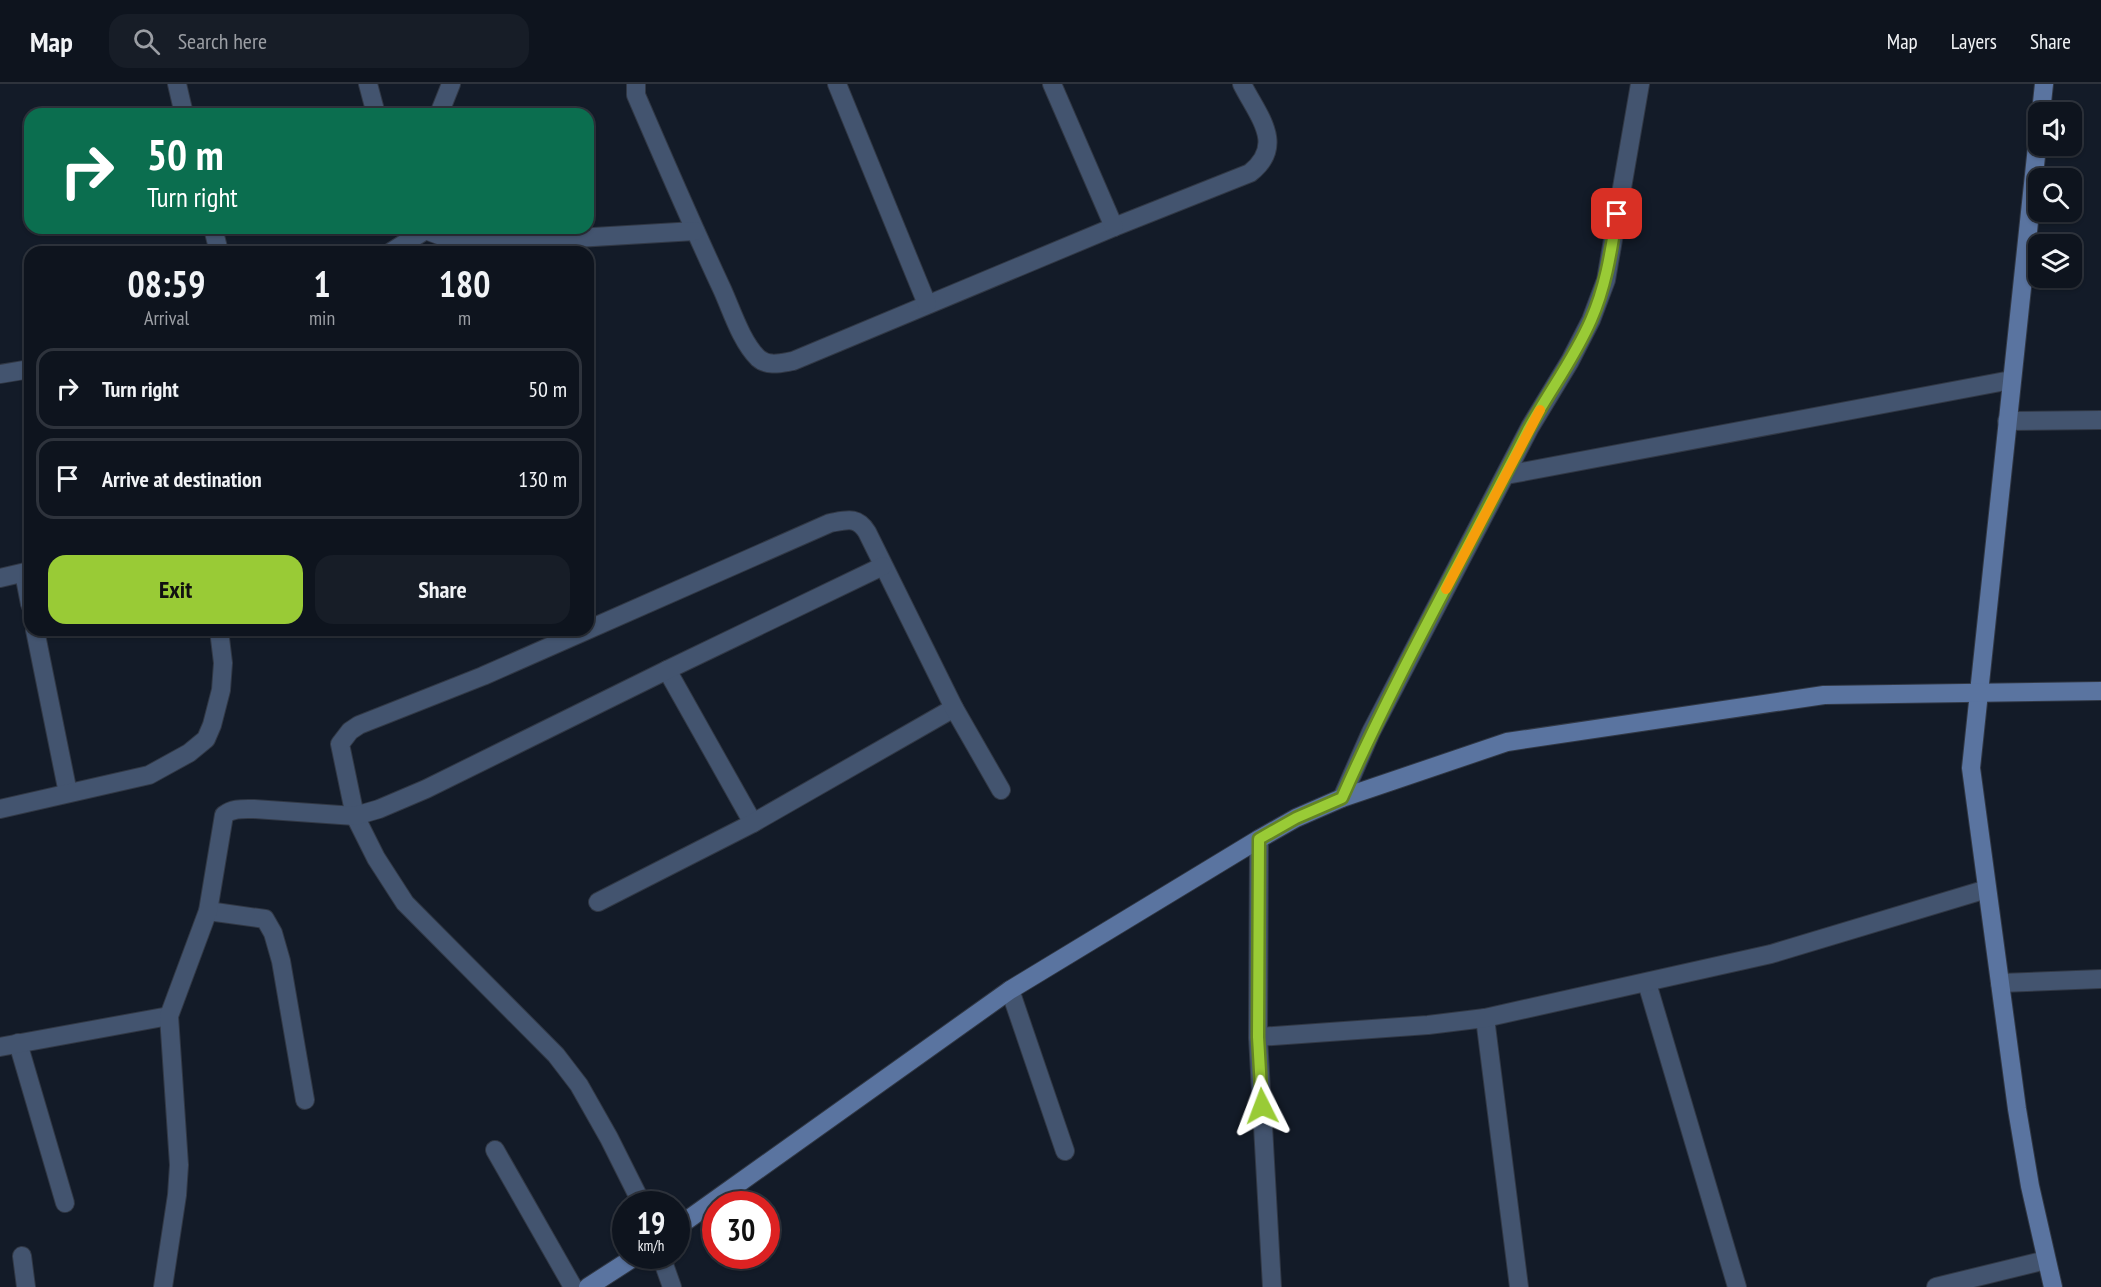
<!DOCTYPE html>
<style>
body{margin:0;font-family:"PT Sans Narrow",sans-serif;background:#171d27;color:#f1f3f6;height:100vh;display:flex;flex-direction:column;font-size:22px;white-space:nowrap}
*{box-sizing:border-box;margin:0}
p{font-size:20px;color:#9b9ea4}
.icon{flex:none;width:33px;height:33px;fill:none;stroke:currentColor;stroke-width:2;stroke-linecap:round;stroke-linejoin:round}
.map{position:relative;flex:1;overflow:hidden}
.side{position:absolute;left:24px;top:162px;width:570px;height:390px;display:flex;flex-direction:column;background:#0e141e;border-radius:18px;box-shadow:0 2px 4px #0004,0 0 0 2px #2e333c}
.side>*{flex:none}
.guide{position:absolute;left:24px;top:24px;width:570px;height:126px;border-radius:18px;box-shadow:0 2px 4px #0004,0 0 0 2px #2e333c;background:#0b6e4f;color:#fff;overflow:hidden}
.fabs{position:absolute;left:2028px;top:18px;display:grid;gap:12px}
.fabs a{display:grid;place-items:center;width:54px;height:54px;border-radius:12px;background:#0e141e;box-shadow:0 2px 4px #0004,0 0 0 2px #2e333c;font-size:30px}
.speed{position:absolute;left:612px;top:1107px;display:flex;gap:12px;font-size:30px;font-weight:700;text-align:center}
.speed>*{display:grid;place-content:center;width:78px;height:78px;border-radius:50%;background:#0e141e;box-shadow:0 2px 4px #0004,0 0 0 2px #2e333c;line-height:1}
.speed small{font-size:15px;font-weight:400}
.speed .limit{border:9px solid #d22;background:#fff;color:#111}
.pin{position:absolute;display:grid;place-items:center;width:51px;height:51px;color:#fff;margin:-26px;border-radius:12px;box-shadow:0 3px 9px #0006}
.me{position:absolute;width:66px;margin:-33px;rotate:357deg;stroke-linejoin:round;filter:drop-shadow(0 0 4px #0008)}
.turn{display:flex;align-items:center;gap:21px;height:126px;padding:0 24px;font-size:27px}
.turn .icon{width:78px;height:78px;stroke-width:2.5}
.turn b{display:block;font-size:42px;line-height:51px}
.eta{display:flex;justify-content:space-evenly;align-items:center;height:102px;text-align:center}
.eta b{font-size:36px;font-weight:600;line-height:42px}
.action{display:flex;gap:12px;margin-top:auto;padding:12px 24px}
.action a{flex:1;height:69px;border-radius:18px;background:#99cb36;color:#111;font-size:24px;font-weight:600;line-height:69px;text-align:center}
.action a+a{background:#171d27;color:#f1f3f6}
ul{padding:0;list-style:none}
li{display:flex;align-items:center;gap:18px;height:81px;margin:0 12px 9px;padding:0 12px;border:3px solid #2e333c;border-radius:18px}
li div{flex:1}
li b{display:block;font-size:22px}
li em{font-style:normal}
header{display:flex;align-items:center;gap:36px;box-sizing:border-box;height:84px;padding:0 30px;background:#0e141e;border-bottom:2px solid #2e333c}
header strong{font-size:28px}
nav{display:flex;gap:33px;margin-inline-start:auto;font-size:21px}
.search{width:420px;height:54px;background:#171d27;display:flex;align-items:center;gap:15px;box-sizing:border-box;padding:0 21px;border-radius:18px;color:#9b9ea4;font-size:22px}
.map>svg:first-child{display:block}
</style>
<header>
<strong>Map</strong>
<div class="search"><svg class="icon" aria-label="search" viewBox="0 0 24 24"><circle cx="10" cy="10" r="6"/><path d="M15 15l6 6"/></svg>Search here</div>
<nav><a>Map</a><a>Layers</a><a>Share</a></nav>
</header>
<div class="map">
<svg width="2101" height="1203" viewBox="0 0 2101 1203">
<rect width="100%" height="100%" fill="#131b28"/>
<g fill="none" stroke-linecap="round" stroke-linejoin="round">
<defs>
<g id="street">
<path d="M177,0L184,30"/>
<path d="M368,0L376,30"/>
<path d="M636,0V11C664,76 692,141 722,205C732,227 741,257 758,274C768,283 781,279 793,277L1114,143L1250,89C1286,61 1258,32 1242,0"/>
<path d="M837,0L927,220"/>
<path d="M1052,0L1114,143"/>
<path d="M439,30L451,0"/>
<path d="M213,144L219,168"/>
<path d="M420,144L455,157L493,159L695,147"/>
<path d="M391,168L424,147"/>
<path d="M0,290L30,285"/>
<path d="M2007,337L2101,336"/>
<path d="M1506,391L2011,296"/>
<path d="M24,489L30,520"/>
<path d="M0,494L30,487"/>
<path d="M35,546L68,709"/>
<path d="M667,586L753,739"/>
<path d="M1342,714L1371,648L1530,343L1570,277L1591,236L1606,196L1640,0"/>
<path d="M0,725L149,691L189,669L206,655L212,641L221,606L223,579L219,546"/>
<path d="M1259,755L1258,953L1272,1203"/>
<path d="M598,818L753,739L954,624"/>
<path d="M208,827L265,835L273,849L281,877L305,1016"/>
<path d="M1647,899L1737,1203"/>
<path d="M2000,899L2101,895"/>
<path d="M1010,906L1065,1067"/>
<path d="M1485,934L1519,1203"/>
<path d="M1258,953L1428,941L1485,934L1771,870L1987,805"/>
<path d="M18,959L65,1119"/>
<path d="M0,963L169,932"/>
<path d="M495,1066L573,1203"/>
<path d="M642,1120L609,1054L579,1001L556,971L405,819L376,774L355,732L340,660L350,647L359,641L483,592L830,439C847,436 857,432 867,448L954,624L1001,706"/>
<path d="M22,1172L26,1203"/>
<path d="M661,1172L672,1203"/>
<path d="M163,1203L177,1111L179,1081L169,932L208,827L224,731C233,724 243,725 254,725L355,732L379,725L426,705L667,586L883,482"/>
<path d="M1936,1203L2046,1176"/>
</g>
<g id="secondary">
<path d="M2041,28L2044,0"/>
<path d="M2038,53L1971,684L2017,1025L2030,1102L2053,1203"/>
<path d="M676,1144L1010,906L1259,755L1296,734L1342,714L1507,658L1824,611L2101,607"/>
<path d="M588,1203L636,1172"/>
</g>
</defs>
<use href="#street" stroke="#313845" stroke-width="20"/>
<use href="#secondary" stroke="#313845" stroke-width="20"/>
<use href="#street" stroke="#43546f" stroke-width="18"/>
<use href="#secondary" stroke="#5a74a0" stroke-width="18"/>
</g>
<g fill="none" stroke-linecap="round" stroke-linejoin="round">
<defs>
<path id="route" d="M1262,1022L1258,953L1259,755L1296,734L1342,714C1397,589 1466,469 1528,346C1548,309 1574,275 1591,236C1606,202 1611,167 1617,130"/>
</defs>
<use href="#route" stroke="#638423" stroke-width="15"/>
<use href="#route" stroke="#99cb36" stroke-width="10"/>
<path stroke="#f59e0b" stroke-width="10" d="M1446,505L1540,326"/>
</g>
</svg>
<div class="fabs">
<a><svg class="icon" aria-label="sound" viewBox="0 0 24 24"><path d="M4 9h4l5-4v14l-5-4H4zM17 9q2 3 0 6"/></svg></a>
<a><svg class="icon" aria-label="search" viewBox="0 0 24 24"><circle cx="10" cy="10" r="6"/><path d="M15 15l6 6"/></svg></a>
<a><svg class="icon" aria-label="layers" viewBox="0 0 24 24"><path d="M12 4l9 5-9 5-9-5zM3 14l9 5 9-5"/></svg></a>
</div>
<div class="speed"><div>19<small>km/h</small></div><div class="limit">30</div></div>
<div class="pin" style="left:1617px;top:130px;background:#d93025"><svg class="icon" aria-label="arrive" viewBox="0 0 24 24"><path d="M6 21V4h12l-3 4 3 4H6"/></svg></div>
<svg class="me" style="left:1262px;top:1022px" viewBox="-20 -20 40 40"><path d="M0-17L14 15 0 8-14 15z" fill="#99cb36" stroke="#fff" stroke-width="4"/></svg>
<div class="guide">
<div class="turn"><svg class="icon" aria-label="right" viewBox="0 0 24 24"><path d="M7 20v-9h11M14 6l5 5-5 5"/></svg><div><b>50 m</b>Turn right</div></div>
</div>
<section class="side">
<div class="eta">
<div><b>08:59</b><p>Arrival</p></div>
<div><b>1</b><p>min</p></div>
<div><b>180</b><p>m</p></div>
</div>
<ul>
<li><svg class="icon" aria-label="right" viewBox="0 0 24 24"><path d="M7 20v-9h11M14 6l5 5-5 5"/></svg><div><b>Turn right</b></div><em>50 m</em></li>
<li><svg class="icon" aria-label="arrive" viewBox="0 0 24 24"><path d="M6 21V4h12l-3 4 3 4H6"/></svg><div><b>Arrive at destination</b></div><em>130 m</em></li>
</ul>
<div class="action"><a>Exit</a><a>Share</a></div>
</section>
</div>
